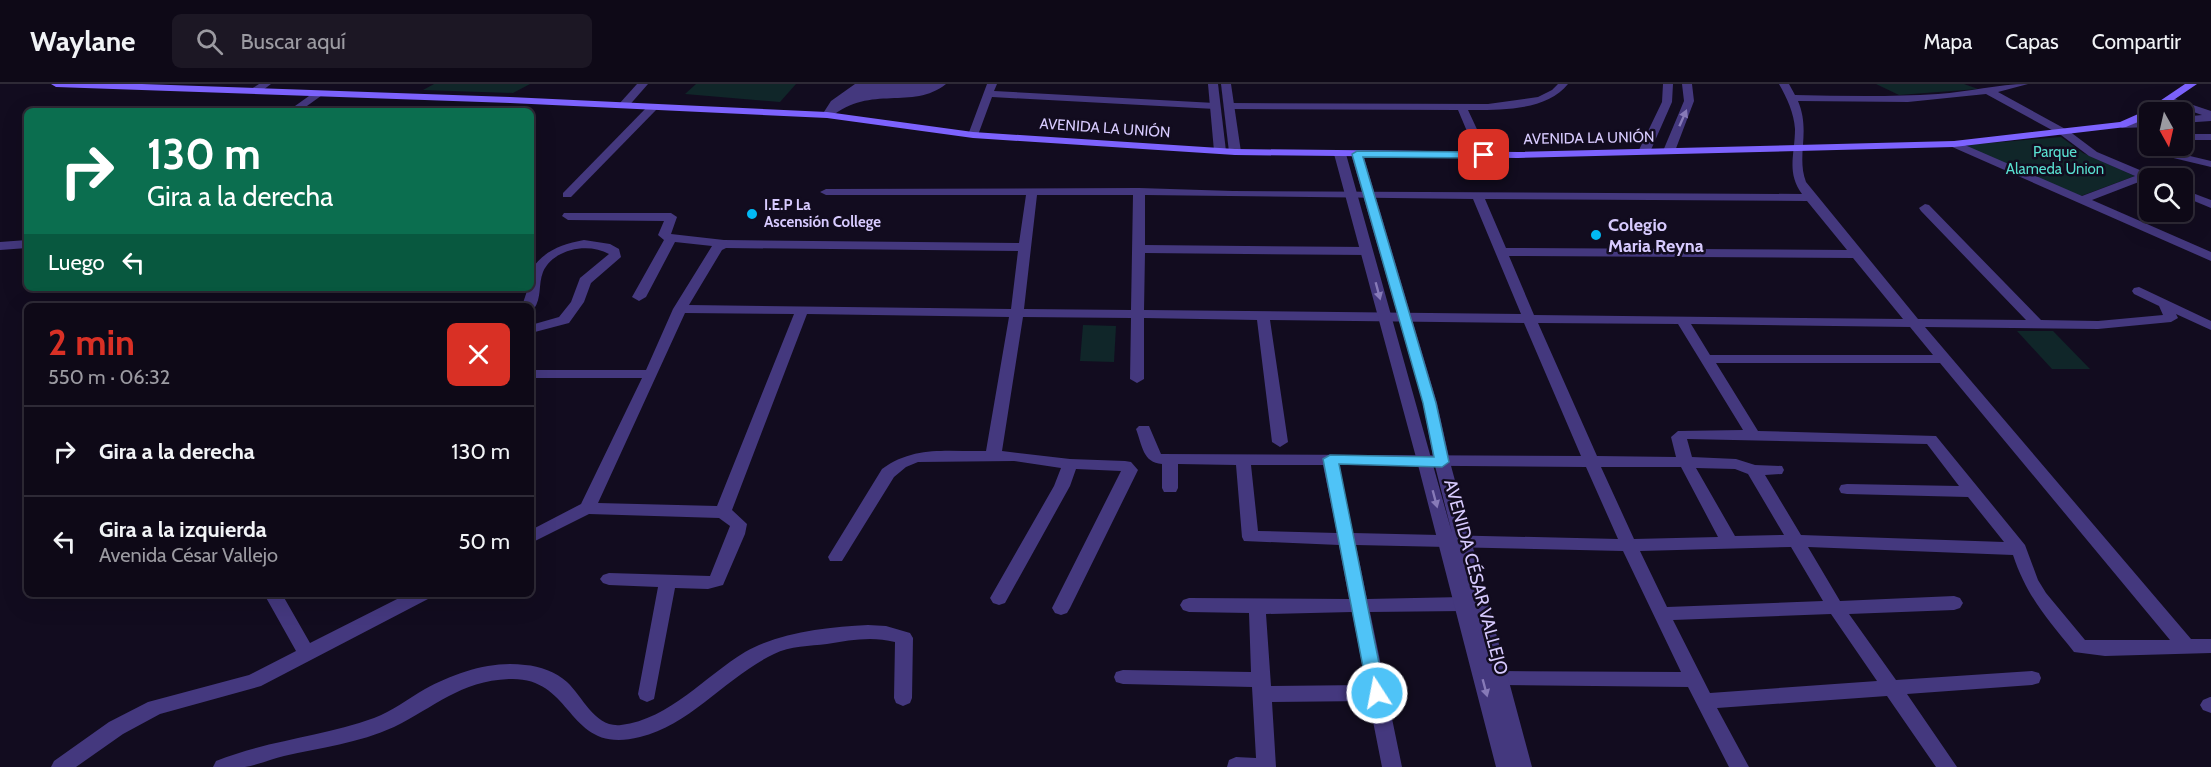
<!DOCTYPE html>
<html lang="es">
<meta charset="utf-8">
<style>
body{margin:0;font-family:Cabin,sans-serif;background:#1c1724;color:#f1f3f6;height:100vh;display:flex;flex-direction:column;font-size:22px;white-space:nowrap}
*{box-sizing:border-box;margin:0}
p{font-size:20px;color:#9b9aa1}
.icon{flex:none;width:33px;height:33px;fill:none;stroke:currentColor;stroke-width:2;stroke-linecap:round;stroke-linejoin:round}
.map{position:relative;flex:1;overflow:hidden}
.side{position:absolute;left:24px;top:219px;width:510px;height:294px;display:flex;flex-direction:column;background:#0e0917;border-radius:9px;box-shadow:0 6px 24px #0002,0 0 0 2px #2e2a36}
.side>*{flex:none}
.banner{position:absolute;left:24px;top:24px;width:510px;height:183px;border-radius:9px;box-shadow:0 6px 24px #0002,0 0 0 2px #2e2a36;background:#0b6e4f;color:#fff;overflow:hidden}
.needle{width:39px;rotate:172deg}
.buttons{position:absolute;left:2139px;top:18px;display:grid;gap:12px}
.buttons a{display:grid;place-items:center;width:54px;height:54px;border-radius:9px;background:#0e0917;box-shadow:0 6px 24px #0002,0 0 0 2px #2e2a36;font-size:30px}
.pin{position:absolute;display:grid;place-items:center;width:51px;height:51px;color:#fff;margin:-26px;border-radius:12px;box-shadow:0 3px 9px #0006}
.me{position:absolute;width:66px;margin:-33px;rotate:349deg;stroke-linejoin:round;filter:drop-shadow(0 0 4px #0008)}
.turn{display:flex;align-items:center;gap:21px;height:126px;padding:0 24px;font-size:27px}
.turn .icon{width:78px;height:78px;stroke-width:2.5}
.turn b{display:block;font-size:42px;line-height:51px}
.then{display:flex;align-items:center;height:57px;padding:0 24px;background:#0003;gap:12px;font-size:22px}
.round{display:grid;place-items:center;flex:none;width:63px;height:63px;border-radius:9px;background:#1c1724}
.overview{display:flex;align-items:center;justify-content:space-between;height:102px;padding:0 24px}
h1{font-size:36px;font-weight:800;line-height:45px;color:#d93025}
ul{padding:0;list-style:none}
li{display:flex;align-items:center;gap:18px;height:90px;padding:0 24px;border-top:2px solid #2e2a36}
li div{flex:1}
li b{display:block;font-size:22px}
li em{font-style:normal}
header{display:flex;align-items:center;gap:36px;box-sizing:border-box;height:84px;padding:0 30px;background:#0e0917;border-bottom:2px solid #2e2a36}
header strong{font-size:28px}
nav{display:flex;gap:33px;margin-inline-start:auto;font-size:21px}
.search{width:420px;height:54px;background:#1c1724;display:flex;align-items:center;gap:15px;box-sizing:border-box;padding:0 21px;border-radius:9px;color:#9b9aa1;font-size:22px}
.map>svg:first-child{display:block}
</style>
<header>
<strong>Waylane</strong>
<div class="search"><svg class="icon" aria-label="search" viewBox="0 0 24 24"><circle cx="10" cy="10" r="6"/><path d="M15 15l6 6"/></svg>Buscar aquí</div>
<nav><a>Mapa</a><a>Capas</a><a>Compartir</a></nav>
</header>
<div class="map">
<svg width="2211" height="683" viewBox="0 0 2211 683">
<rect width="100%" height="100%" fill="#120c1f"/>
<g fill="#102629">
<path d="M434,0H530L513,9L423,6Z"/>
<path d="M696,0H796L780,18L685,10Z"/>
<path d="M1876,0H1964L1978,5L1899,11Z"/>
<path d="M2061,53L2083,69L2135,92L2081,112L1978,69L1966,61Z"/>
<path d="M1083,241L1116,242L1114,278L1080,277Z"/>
<path d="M2017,247H2053L2090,285H2052Z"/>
</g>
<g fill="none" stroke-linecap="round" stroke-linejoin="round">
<g fill="#44387e" fill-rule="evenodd">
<path d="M259,0H271L259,9H251V5Z"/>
<path d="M855,0H946C912,27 871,0 831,33H823L822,31L831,17Z"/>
<path d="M987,0H997L994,7L1215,19L1220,22L1215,25L992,13L978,51L977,53H969L968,51Z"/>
<path d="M1558,0H1568C1547,27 1500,26 1468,26L1489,71L1483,74L1477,71L1458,26L1229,25L1224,22L1229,19L1488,20L1538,13L1552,6Z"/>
<path d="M1779,0H1789L1795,11C1843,12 1890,13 1938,10C1969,8 1997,0 2028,0L1998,8L2069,47L2097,68L2154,92L2155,94H2150V97L2144,96L2092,116L2211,168V177L1950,62V58H1958L2082,112L2135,92L2089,72L2061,51L1986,10L1908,18L1798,17C1811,48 1796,71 1806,98L1918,235L2026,236L1921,127L1919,124L1925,120L1929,121L2041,236L2098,237L2163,231L2159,222L2134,210L2132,207L2134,204L2139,203L2211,237V246L2176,230L2178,234L2171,238L2098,245L1925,243L2191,555H2211V569L2105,572L2074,568C2047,534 2027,513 2013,471L1808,463L1840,517L1954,512L1960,514L1963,519L1960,524L1954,526L1849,530L1896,596L2032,587L2039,589L2041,594L2039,599L2032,601L1907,610L1957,683H1936L1887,612L1717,624L1749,683H1729L1688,603L1499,601L1492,599L1490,594L1492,589L1499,587L1681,588L1623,467L1356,461L1367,515L1463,513L1469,515L1472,520L1469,525L1463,527L1370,528L1402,683H1382L1369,617L1272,618L1276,683H1227L1229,676L1236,673L1256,674L1252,603L1123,600L1116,598L1114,593L1116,588L1123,586L1251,588L1249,529L1189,528L1183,526L1180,521L1183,516L1189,514L1349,515L1339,461L1244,457L1242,453L1236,381L1178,380V404L1176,408H1164L1162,404V380C1143,379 1142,361 1136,345L1139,342H1149L1161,370L1581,372L1524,239L1270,236L1288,358L1280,363L1272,358L1257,236L1144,234V295L1137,299L1130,295L1131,234L1023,233L1002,367L1070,375L1125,377L1131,378L1138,386L1070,524L1067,529L1061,531L1055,529L1052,524L1121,387L1076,385L1070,402L1005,519L999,521L993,519L990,514L1054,402L1061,384L1014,377L918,378L906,383L894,393L842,477H830L828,473L882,385C915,361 948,368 986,367L1009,233L807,230L732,426L747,440L745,450L723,501L708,505L675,504L654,615L647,618L640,615L638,610L658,503L609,501L603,499L600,495L603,491L609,489L710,492L730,442L719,434L589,430L531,459V446L581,420L642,294H531V286H646L673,225L712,162L675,158L646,213L639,217L632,213L664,156L658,151L664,137L568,136L562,132L564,129H671L677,133L671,150L724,156L1019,159L1026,111H826L820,108L826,105L1139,104L1233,107L1802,110C1786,88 1795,70 1795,45C1794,29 1787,14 1779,0ZM1037,111H1133L1131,226L1024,225ZM1145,111L1473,115L1521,230L1144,226L1145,169L1367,171L1373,167L1367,163L1145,161ZM1485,115L1807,117L1847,166L1506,164ZM726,164L1018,167L1011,225L689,221L722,166ZM1509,172L1853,174L1903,235L1534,231ZM685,229L794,230L717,422L598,419ZM1538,239L1678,240L1743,346L1678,347L1671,353L1676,373L1597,372ZM1691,240L1910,243L1933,271H1710ZM1716,279H1940L2170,556H2085L2046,509L2038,496L2025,461L1936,352L1758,347ZM1687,355L1927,360L1959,402L1847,400L1841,401L1839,405L1841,409L1847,410L1968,413L2004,458L1801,451L1765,391L1782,390L1784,386L1782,382L1755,381L1736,375L1692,373ZM1251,381H1323L1337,449L1258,447ZM1339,381L1586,383L1618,455L1353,449ZM1601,383H1681L1718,453L1634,455ZM1696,384L1735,385L1748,390L1784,451L1735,452ZM1791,463L1823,517L1667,523L1640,467ZM1352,528L1366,601L1271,602L1266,530ZM1831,530L1877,597L1710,609L1673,536Z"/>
<path d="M316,7L325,9L300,27H288Z"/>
<path d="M2169,13L2211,27V37L2182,39V33L2202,31L2165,18V14Z"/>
<path d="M653,20L657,21V25L571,113H563V109L649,21Z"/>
<path d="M2150,37V43L2122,44L2117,41L2122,38Z"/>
<rect x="2182" y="50" width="29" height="6"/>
<path d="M2169,67L2211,77V83L2165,72V68Z"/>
<path d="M2182,105L2211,116V124L2182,112Z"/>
<path d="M27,156V164L0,166V158Z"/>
<path d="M584,156L610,160L619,165L621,173L591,199L584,218L569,239L531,249V241L559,233L571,218L580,194L609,170C588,158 553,165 543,188C538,201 542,213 534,225H531V222H522L528,204H531V186C544,167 561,160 584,156Z"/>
<path d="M264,510H282L310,559L407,510H431L428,515L261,602L160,630L123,650L76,683H51L54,677L109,638L148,618L249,591L296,567Z"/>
<path d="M868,541L886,542L910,549L913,554L912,614L910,619L903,622L896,619L894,614L895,558C872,552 850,556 827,560C810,562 790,562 774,570C727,592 692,640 640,653C565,672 576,592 509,595C460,597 435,623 394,643C359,659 320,664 284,672C271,675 258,681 245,683C235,683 223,683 213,683L216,677C268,656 322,653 374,634C392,627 408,615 425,605C454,589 492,576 525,581C540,582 556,588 567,598C583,613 595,644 621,641C670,635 705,592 745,568C780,548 828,543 868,541Z"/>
<path d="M2210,613H2211V629L2203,626L2200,621L2203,616Z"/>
</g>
<g fill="#44387e" fill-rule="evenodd">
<path d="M637,0H648L627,24H619V20Z"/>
<path d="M1208,0H1218L1226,67L1220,70L1214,67Z"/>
<path d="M1221,0H1231L1241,68L1235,71L1229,68Z"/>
<path d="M1663,0H1673L1672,18L1650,68L1648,70H1640L1638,68L1662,18Z"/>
<path d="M1682,0H1692L1694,17L1675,67L1669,70L1663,67L1684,17Z"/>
<path d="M1340,67L1346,70L1452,449L1434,378L1423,319L1351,70L1357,67L1363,70L1437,319L1450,378L1532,683H1496L1417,377L1334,70Z"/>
</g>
<path fill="#7d63fe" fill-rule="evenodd" d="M51,0H142L510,13L827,28L973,48L1235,65L1518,68L1954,57L2120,38L2145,27L2185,0H2197L2156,28H2150V33L2126,43L1954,63L1518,74L1235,71L973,54L827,34L510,19L56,3Z"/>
</g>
<defs><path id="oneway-solid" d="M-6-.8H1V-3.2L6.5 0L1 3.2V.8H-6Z" transform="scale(1.5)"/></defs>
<g fill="#877ab8">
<use href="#oneway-solid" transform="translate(1683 34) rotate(-66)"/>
<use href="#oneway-solid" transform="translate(1378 207) rotate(75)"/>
<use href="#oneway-solid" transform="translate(1435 415) rotate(75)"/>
<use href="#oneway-solid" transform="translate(1485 604) rotate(75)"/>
</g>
<path fill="#4fc3f7" stroke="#337fa1" stroke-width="1.5" d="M1357,67L1484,68L1489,71L1484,74L1363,73L1436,319L1449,378L1442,383L1339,380L1385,609L1383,613L1377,615L1371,613L1368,609L1323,375L1330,371L1434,373L1423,319L1352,70Z"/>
<g fill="#02b9f4" stroke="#120c1f" stroke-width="2">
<circle cx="752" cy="130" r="6"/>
<circle cx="1596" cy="151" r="6"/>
</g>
<g text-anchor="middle" stroke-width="5" stroke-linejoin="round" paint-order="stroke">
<g font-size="15" fill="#d8cbff" stroke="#120c1f">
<text transform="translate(1105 44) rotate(4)" y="5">AVENIDA LA UNIÓN</text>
<text transform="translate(1589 54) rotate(-1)" y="5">AVENIDA LA UNIÓN</text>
</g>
<g font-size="15" fill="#58decf" stroke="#120c1f">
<text x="2055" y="73">Parque<tspan x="2055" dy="17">Alameda Union</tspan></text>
</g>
<g font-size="15" font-weight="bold" fill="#d8cbff" stroke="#120c1f" text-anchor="start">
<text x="764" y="126">I.E.P La<tspan x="764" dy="17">Ascensión College</tspan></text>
</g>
<g font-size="18" font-weight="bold" fill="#d8cbff" stroke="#120c1f" text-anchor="start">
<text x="1608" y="147">Colegio<tspan x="1608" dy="21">Maria Reyna</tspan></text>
</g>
<g font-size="18" fill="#d8cbff" stroke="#120c1f">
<text transform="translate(1476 493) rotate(75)" y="6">AVENIDA CÉSAR VALLEJO</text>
</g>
</g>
</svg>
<div class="buttons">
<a><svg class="needle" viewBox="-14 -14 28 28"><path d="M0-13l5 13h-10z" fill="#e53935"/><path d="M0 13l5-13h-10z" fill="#9b9aa1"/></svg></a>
<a><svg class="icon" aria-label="search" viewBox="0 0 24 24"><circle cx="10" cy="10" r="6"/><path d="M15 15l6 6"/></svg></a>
</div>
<div class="pin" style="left:1484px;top:71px;background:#d93025"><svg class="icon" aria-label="arrive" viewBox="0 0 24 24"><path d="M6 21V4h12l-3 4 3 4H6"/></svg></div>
<svg class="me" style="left:1377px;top:609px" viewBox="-20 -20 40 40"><circle r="17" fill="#4fc3f7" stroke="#fff" stroke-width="3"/><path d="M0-11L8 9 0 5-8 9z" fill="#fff"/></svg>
<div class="banner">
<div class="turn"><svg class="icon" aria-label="right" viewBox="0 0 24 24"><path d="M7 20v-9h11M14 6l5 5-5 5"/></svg><div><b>130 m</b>Gira a la derecha</div></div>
<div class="then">Luego<svg class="icon" aria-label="left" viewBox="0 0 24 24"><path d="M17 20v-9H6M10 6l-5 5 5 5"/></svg></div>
</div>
<section class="side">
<div class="overview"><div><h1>2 min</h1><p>550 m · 06:32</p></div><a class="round" style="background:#d93025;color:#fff"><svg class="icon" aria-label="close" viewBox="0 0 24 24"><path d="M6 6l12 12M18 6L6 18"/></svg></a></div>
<ul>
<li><svg class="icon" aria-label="right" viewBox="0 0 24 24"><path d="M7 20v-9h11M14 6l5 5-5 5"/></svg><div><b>Gira a la derecha</b></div><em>130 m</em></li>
<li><svg class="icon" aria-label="left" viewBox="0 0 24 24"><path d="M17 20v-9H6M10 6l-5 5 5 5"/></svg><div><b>Gira a la izquierda</b><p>Avenida César Vallejo</p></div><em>50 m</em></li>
</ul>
</section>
</div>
